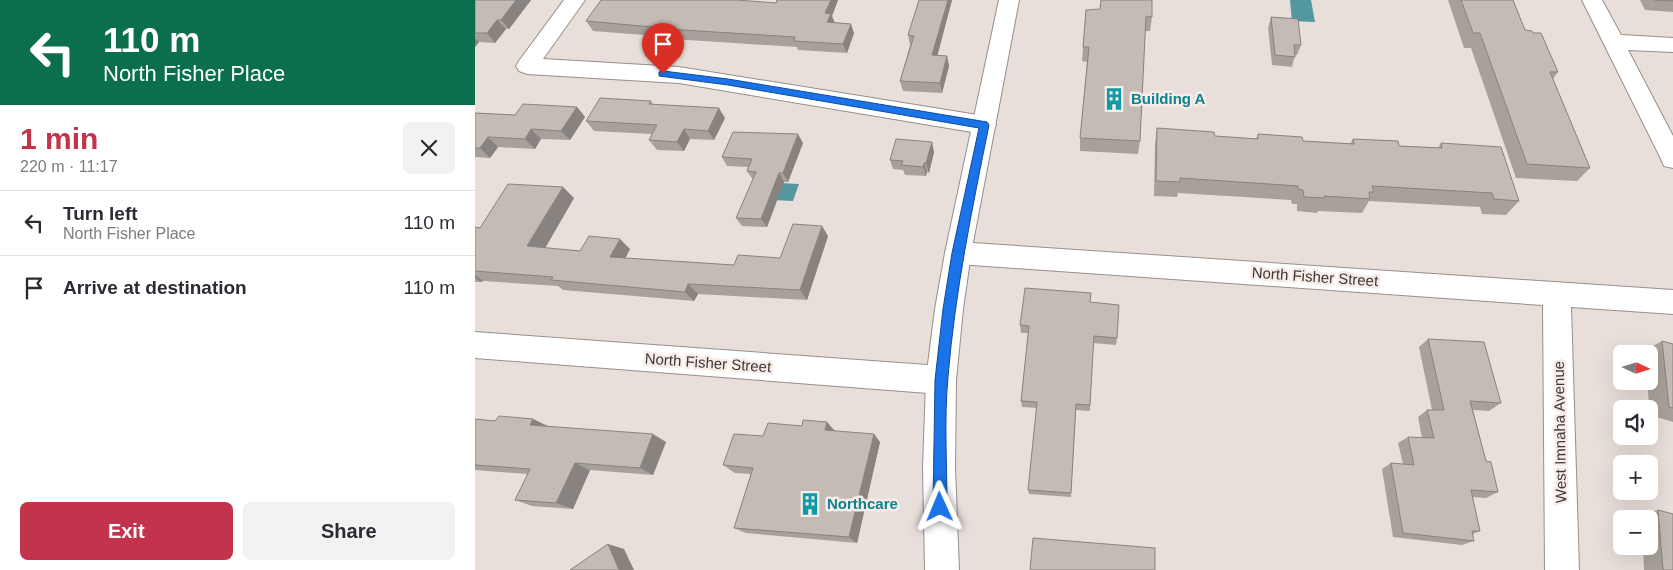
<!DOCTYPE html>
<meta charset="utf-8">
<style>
body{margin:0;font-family:Arial,sans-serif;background:#f2f2f3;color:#2b2b33;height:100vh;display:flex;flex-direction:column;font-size:19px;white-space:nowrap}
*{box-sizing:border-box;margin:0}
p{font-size:16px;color:#7c7c81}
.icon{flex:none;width:28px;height:28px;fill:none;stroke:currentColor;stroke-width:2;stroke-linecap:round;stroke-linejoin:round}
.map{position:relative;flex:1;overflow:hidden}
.panel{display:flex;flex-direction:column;background:#fff;width:475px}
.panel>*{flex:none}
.top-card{background:#0b6e4f;color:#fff;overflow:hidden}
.needle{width:32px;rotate:94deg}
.tools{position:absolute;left:1138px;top:345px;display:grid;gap:10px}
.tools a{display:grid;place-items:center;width:45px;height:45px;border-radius:8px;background:#fff;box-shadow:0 5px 20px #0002;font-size:25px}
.pin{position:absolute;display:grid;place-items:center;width:42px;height:42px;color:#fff;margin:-51px -21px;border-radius:50% 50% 50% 0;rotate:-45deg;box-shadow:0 0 5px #0007}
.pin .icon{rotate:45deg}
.me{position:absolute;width:55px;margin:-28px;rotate:359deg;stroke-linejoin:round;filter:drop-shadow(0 0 4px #0008)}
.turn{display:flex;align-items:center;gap:18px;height:105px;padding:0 20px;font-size:22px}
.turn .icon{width:65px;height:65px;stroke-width:2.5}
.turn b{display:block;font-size:35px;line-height:42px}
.round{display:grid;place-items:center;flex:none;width:52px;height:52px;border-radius:8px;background:#f2f2f3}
.overview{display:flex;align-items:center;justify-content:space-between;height:85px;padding:0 20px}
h1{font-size:30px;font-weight:800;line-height:38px;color:#c3334b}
.primary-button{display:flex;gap:10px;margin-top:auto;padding:10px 20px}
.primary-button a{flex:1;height:58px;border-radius:8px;background:#c3334b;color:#fff;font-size:20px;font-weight:800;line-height:58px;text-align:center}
.primary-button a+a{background:#f2f2f3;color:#2b2b33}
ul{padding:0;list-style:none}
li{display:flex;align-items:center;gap:15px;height:65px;padding:0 20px;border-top:1px solid #e1e1e2}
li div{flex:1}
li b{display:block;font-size:19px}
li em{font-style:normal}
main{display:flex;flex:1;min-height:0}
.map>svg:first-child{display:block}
</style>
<main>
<section class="panel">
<div class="top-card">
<div class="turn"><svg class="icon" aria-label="left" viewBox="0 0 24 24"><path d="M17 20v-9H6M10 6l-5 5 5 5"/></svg><div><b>110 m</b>North Fisher Place</div></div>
</div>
<div class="overview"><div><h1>1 min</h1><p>220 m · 11:17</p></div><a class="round"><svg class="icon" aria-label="close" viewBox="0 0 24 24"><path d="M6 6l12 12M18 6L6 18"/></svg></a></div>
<ul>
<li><svg class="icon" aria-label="left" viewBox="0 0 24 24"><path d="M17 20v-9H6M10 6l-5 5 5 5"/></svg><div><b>Turn left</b><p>North Fisher Place</p></div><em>110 m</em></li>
<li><svg class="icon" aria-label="arrive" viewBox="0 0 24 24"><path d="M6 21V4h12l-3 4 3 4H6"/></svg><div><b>Arrive at destination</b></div><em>110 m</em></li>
</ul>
<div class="primary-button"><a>Exit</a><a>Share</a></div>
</section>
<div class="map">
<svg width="1198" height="570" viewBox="0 0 1198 570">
<rect width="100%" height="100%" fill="#e9dfda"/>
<g fill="#5397a1">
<path d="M815,0H836L840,22L817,21Z"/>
<path d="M285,182L324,184L318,201L278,199Z"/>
</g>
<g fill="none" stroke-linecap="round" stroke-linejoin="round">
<defs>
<g id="minor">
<path d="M89,0H110L68,59L204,67L509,116L517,119L521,125L517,131L509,134L204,83L52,74L44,71L41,66L44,61Z"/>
<path d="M1107,0H1127L1146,35L1198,38V52L1153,50L1198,136V168L1189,166L1186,159Z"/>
<path d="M483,242L1198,290V314L1096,307L1104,570H1070L1068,305L483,264L474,261L470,253L474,245Z"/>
<path d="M0,332L466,366L477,370L481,380L477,390L466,394L0,358Z"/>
</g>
<path id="tertiary" d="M524,0H544L496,253L488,309L481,380L480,468L484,570H450L448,468L451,380L460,309L470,253Z"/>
</defs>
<use href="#minor" stroke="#988e8a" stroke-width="2"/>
<use href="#tertiary" stroke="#988e8a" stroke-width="2"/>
<use href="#minor" fill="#fff" fill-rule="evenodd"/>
<use href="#tertiary" fill="#fff" fill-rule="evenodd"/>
</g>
<g fill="#a8a19b">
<path d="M0,0H56L34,29H31L20,43L4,42L0,47Z"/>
<path d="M363,0L357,16L359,23L379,33L372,53L323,50L322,47L182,38V36L118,31L111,21L301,3Z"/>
<path d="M477,0L462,55L472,56L474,66L467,93L428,91L425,81L435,45L433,35Z"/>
<path d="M973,0H1038L1050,30L1083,72L1078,79L1115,168L1102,181L1041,178L996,48H989Z"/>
<path d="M1165,0H1198V12L1170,10Z"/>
<path d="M611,10L677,17L675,31H670L665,141L663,154L605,151V138L612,62L607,61L608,47Z"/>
<path d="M796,17L826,45L822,55H820L817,67L797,65L793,28Z"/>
<path d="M176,101L178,104L250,118L239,140L215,139L209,151L182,150L174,140L177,134L119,131L111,121Z"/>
<path d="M102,107L110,117L95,140L66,139L60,149L23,147L15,158L0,157V113L40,115Z"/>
<path d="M682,128L740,136L781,139L783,134L828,141L875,144L878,139L924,146L963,148L966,143L1044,201L1031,215L1007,214L1005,207L894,201L887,213L843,211L842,213L822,211V204H817L816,200L703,193L702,197L679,196L680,144Z"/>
<path d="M328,143L313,182H309L292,227L267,226L261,218L278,180L272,171L273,167L252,166L247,157Z"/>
<path d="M459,152L454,173L452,172L451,176L430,175L428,170L418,169L415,160Z"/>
<path d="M99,198L70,248L105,251L155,249L150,258L259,265L305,258L353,236L332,300L223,294L219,301L88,290L83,286L8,281L6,282H0V227L5,228Z"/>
<path d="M615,302L642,338L641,345L618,343L615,411L601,410L596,497L554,494L553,490L562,408L547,407L546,401L553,333H546L545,325Z"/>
<path d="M953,339L1026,403L1014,411L998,410L1011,461L1023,492L1011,498L997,497L1005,531L998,534L999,541L987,545L918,537L907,469L916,463L928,464L923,443L933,437L947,438L943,417L952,410H957L944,347Z"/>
<path d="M1187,341L1198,344V422L1175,415L1172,381H1174V354H1169V351Z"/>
<path d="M0,419L20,421L58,419L73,426L191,442L178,475L115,470L98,509L57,506L40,500L53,474L0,470Z"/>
<path d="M359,431L405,442L382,543L271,533L259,528L276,474L260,473L248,465L288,436Z"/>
<path d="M1183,510L1198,570H1169L1168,546H1174V519H1165V515Z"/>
</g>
<g fill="#88837e">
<path d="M41,0H56L34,29L26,20Z"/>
<path d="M356,0H363L357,16L360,23L352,22L350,13Z"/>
<path d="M473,0H477L460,65L457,55Z"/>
<path d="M22,20L31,29L20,43L12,33Z"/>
<path d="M376,24L379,33L372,53L368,44Z"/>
<path d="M0,38L4,42L0,47Z"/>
<path d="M472,56L474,66L467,93L465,83Z"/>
<path d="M102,107L110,117L95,140L86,131Z"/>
<path d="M244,108L250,118L239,140L233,131Z"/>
<path d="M56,129L66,139L60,149L50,139Z"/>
<path d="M209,129L215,139L209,151L202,142Z"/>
<path d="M323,134L328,143L313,182L308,173Z"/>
<path d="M13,137L23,147L15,158L5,148Z"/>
<path d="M457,142L459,152L454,173L451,163Z"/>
<path d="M449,163L452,172L451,176L448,167Z"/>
<path d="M304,173L309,182L292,227L286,219Z"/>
<path d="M88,187L99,198L65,257L52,246Z"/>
<path d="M347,226L353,236L332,300L325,290Z"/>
<path d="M145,239L155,249L146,267L135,257Z"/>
<path d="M0,275L8,281L6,282L0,278Z"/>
<path d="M213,284L223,294L219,301L210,292Z"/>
<path d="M58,419L74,427L55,425Z"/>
<path d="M352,422L360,431L358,438L350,430Z"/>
<path d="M178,434L191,442L178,475L165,468Z"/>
<path d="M399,434L405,442L382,543L374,537Z"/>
<path d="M100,463L115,470L98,509L81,503Z"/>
<path d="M133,544L149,549L159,570H144Z"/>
</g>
<g fill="#c3bbb4" stroke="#88837e">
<path d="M0,0H41L26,20H22L12,33H0Z"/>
<path d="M126,0H262L301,3L302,0H356L350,13L356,14L352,22L376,24L368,44L319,41L320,37L176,28L177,27L111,21Z"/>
<path d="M444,0H473L457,55L472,56L465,83L425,81L439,36L433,35Z"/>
<path d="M626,0H677V17L671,16L665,141L605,138L614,47H608L611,10L625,9Z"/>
<path d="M986,0H1038L1050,30L1057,31L1058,33H1066L1083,72H1075L1115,168L1052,164L1005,33H998Z"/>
<path d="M1179,0H1198V1Z"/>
<path d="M796,17L823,19L826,45H819L820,57L800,55Z"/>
<path d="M125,98L176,101L174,104L244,108L233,131L209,129L202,142L174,140L182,125L111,121Z"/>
<path d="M48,104L102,107L86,131L56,129L50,139L13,137L5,148H0V113L40,115Z"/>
<path d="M682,128L739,132L740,136L783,139V134L827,137L828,141L879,144L878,139L923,141L924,146L967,148L966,143L1026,147L1044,201L1019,199L1017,193L897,186L899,192H894L895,199L849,196L850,198L829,197L828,190L823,189V186L705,178V182L681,181Z"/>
<path d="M258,132L323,134L308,173H304L286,219L261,218L281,172L272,171L277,159L247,157Z"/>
<path d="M421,139L457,142L451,163H449L448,167L426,165L428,161L415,160Z"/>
<path d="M33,184L88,187L52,246L105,251L114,236L145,239L135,257L259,265L263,255L305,258L318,224L347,226L325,290L213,284L210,292L76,280L78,277L0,271V227L5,228Z"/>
<path d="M550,288L616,293L615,302L644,305L642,338L619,336L615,405L601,404L596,493L553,490L562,402L546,401L554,326L545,325Z"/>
<path d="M953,339L1009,342L1026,403L995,401L1011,461L1016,462L1023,492L996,490L1005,531H997L999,541L928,533L916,463L939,465L933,437L959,438L952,410H969Z"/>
<path d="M1187,341L1198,344V408L1194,407Z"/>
<path d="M24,416L58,419L55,425L178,434L165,468L100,463L81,503L40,500L55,469L0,465V419L20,421Z"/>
<path d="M328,420L352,422L350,430L399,434L374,537L259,528L278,468L248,465L259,434L288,436L293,423L327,426Z"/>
<path d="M1183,510L1198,514V570H1188Z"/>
<path d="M558,538L680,548V570H555Z"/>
<path d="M133,544L144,570H95Z"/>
</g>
<path fill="#1a73e8" stroke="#114b97" d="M188,71L253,79L512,122L514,125C497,209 480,292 473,377C469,420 472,464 472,507L470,512L465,514L460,512L458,507L460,380L468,309L477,253L504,128L253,85L184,76V72Z"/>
<defs>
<symbol id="building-bare" viewBox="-9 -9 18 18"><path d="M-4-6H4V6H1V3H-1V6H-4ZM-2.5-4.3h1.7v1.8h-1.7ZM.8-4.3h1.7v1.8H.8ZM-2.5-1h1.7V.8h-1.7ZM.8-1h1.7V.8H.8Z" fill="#0f9aa8" stroke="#f7ece7" stroke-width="2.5" paint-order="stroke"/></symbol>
</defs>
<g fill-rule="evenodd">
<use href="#building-bare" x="623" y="83" width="32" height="32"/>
<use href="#building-bare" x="319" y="488" width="32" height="32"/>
</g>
<g text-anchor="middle" stroke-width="5" stroke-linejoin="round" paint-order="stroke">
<g font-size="15" font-weight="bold" fill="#0d838f" stroke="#f7ece7" text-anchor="start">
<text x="656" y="104">Building A</text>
<text x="352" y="509">Northcare</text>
</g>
<g font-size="15" fill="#3c3836" stroke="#f7ece7">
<text transform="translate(840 277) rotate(4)" y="5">North Fisher Street</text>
<text transform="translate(233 363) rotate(4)" y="5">North Fisher Street</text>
<text transform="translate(1085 432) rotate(-91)" y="5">West Imnaha Avenue</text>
</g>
</g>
</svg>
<div class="tools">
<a><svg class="needle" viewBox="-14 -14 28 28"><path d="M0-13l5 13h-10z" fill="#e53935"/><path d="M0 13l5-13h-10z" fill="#7c7c81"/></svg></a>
<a><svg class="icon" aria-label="sound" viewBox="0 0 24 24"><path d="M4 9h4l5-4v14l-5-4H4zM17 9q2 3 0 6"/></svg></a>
<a>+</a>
<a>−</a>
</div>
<div class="pin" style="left:188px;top:74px;background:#d93025"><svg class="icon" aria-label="arrive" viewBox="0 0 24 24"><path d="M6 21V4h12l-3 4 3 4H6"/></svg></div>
<svg class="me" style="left:465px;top:507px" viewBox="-20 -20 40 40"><path d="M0-17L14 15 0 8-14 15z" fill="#1a73e8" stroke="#fff" stroke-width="4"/></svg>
</div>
</main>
